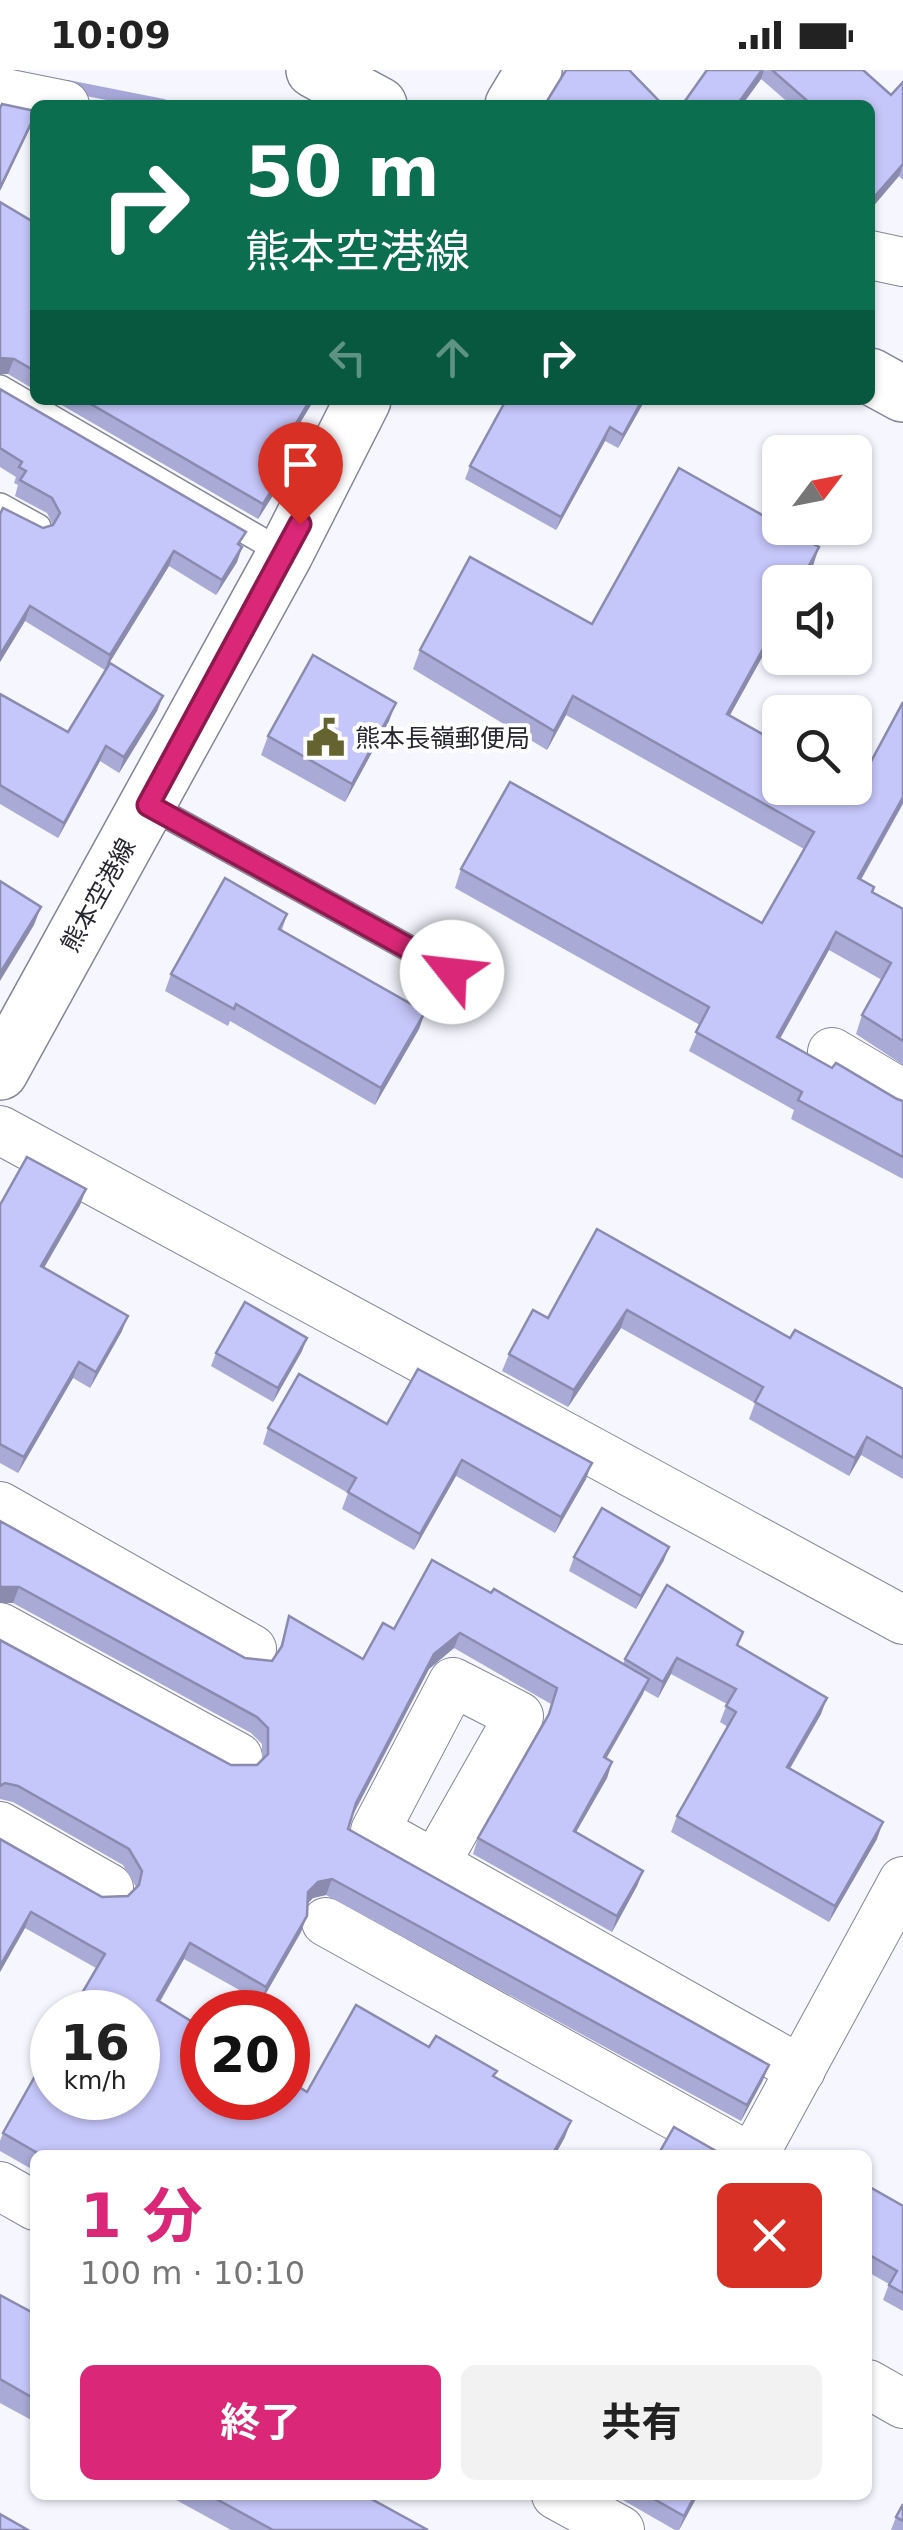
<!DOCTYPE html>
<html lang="ja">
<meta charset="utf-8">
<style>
body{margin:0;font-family:"DejaVu Sans","Noto Sans JP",sans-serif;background:#f2f2f2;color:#222;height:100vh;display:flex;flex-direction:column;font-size:38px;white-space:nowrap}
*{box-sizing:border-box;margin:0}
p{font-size:32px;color:#767676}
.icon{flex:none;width:55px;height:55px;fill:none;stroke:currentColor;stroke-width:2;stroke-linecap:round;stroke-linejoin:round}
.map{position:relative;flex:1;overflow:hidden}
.details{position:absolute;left:30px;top:2080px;width:842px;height:350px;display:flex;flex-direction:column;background:#fff;border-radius:15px;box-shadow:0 2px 8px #0004}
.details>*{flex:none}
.hud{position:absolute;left:30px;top:30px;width:845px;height:305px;border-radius:15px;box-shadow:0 2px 8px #0004;background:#0b6e4f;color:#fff;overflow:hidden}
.needle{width:65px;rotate:58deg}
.controls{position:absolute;left:762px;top:365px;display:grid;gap:20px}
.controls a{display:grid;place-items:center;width:110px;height:110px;border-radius:15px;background:#fff;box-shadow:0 2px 8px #0004;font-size:50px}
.speed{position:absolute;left:30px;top:1920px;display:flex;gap:20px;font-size:50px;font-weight:700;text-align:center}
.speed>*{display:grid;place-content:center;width:130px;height:130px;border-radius:50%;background:#fff;box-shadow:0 2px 8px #0004;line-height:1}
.speed small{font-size:25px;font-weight:400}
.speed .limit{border:15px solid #d22;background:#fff;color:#111}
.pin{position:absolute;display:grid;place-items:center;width:85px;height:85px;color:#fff;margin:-102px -42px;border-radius:50% 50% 50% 0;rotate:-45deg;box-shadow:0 0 10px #0007}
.pin .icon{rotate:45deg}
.me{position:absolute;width:110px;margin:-55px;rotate:299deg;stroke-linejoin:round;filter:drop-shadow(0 0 8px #0008)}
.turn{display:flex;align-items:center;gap:35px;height:210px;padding:0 50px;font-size:45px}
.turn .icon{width:130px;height:130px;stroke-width:2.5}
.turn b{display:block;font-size:70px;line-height:85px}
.lanes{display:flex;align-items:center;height:95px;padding:0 50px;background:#0003;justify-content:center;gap:50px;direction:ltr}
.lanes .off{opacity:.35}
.round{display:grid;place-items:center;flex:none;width:105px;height:105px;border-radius:15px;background:#f2f2f2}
.summary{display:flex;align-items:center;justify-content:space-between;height:170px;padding:0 50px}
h1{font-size:60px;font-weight:700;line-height:75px;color:#db2777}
.button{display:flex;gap:20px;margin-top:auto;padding:20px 50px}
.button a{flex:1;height:115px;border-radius:15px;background:#db2777;color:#fff;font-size:40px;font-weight:700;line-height:115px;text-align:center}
.button a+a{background:#f2f2f2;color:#222}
.status{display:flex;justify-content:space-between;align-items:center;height:70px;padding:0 50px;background:#fff;direction:ltr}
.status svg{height:28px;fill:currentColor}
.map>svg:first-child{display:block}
</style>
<div class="status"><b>10:09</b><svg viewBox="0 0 49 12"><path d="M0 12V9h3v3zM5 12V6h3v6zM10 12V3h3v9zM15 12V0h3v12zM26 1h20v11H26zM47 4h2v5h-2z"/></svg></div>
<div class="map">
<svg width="903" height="2460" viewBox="0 0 903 2460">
<rect width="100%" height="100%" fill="#f5f6fe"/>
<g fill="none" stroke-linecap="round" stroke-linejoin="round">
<path stroke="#a7a7d9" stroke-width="12" d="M67,16L163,35"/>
<defs>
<g id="lane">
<path d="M0,318L285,484"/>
<path d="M0,436L38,457"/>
<path d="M148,735L452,902"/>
</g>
<g id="street">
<path d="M0,22L65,35"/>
<path d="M870,185L903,192"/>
<path d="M832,982L903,1024"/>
<path d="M0,1060L903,1550"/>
<path d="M0,1436L252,1579"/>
<path d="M0,1557L238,1687"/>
<path d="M0,1756L109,1818"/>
<path d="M435,1794L519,1646L453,1612L375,1761L435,1794L801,2000"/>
<path d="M326,1852L746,2085"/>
<path d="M754,2085L903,1811"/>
<path d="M0,2116L35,2136"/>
<path d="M868,2314L903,2334"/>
<path d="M556,2425L620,2460"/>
</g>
<g id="secondary">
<path d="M314,0L379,35"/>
<path d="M513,35L534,0"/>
<path d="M870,306L903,324"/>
<path d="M0,1002L285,484L363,330"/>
</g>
</defs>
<use href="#lane" stroke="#848597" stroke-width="28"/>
<use href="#street" stroke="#848597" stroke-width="50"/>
<use href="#secondary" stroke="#848597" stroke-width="58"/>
<use href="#lane" stroke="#fff" stroke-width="25"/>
<use href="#street" stroke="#fff" stroke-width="48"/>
<use href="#secondary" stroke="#fff" stroke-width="55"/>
</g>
<g fill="#a9aad6">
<path d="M707,0H863L891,25L903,12V110L899,106L870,140V35H791L761,9L742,35H683Z"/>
<path d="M0,132L35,153V320L8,304H0Z"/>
<path d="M0,319L242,477L237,492L216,525L169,496L105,600L25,551L0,592V444L43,458L53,455L47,443L15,426L18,415L14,413L16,407L0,397Z"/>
<path d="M53,330H314L281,384L291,389L286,405L258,449Z"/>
<path d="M506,330H645L618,378L605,371L556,460L465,409L470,396Z"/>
<path d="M813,496L780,512V555L730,645L855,718L903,632V734L861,810L873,822L903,839V995L856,964L862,945L882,910L829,880L780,969L832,998L903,1031V1109L791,1049L794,1040L689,981L700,955L455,818L461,799L762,853L804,779L566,645L547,680L413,599L420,580L592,554Z"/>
<path d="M0,624L68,662L163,626L157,641L119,703L100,691L58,768L0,734Z"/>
<path d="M389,651L345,732L261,685L268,666Z"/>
<path d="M287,844L282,860L425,942L419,959L375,1035L230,951L228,956L165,921L171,904Z"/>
<path d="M86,1119L80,1135L44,1197L122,1261L90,1318L73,1308L18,1403L0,1393V1135Z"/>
<path d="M597,1159L790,1268L903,1319V1409L861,1385L849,1406L749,1349L755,1333L621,1258L568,1337L502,1301L509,1284L548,1248Z"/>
<path d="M302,1281L273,1332L211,1296L216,1283Z"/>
<path d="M387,1354L586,1409L555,1463L456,1406L414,1480L342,1439L348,1423L263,1374L268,1358Z"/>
<path d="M0,1451L245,1588L272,1591L279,1581L289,1546L363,1589L394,1559L491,1523L623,1594L625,1589L739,1576L821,1644L790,1699L877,1769L829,1852L671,1762L677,1746L728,1657L720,1652L727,1634L671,1604L658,1628L644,1620L606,1688L612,1692L607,1708L576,1762L643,1801L637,1816L612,1862L473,1784L478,1768L547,1647L551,1634L454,1578L429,1599L353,1745L348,1759L769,1995L763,2010L741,2051L326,1825L313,1828L308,1833L301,1862L261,1932L184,1889L160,1932L307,2022L429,1977L494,2007L565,2067L555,2085H35V2101L0,2081V2071L3,2063L96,1898L25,1858L0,1902V1769L102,1827L128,1826L136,1817L123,1795L13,1732L0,1729V1570L231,1695H257L262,1690V1674L251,1663L13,1533H0Z"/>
<path d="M574,1487L664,1490L636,1539L569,1501Z"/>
<path d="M868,2116L903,2136V2241L883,2230L889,2214L868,2202Z"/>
<path d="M0,2225L35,2244V2352L0,2333Z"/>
<path d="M167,2425H364L428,2460H231Z"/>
<path d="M614,2425H698L679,2460H675Z"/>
<path d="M903,2434V2460H891L896,2447Z"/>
</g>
<g fill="#8a8bae">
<path d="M762,0H764L761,9L742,35H737Z"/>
<path d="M35,45L31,56L0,121V118Z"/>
<path d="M903,94L899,106L870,140L875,126Z"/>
<path d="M0,288L14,289L8,304H0Z"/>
<path d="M310,330H314L273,397L279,382Z"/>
<path d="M642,330H645L618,378L623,365Z"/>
<path d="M610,357L605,371L556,460L561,447Z"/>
<path d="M291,389L286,405L258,449L263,434Z"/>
<path d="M242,477L237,492L216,525L222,510Z"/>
<path d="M819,477L813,496L803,512H800Z"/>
<path d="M174,481L169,496L105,600L110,585Z"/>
<path d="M30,536L25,551L0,592V585Z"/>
<path d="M780,548V555L720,663L727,644Z"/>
<path d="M163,626L157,641L119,703L124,687Z"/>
<path d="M573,626L566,645L547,680L554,661Z"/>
<path d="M396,633L389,651L345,732L352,714Z"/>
<path d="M106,676L100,691L58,768L64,753Z"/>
<path d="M903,727V733L851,827L858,808Z"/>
<path d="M41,837L34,855L0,911V903Z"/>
<path d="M836,862L829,880L770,986L777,967Z"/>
<path d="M425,942L419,959L375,1035L381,1018Z"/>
<path d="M86,1119L80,1135L36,1212L41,1196Z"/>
<path d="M627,1240L621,1258L568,1337L574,1320Z"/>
<path d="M128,1246L122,1261L90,1318L96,1302Z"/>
<path d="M307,1268L302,1281L273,1332L278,1318Z"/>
<path d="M79,1292L73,1308L18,1403L24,1387Z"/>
<path d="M867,1367L861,1385L849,1406L855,1388Z"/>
<path d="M462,1390L456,1406L414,1480L420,1464Z"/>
<path d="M592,1393L586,1409L555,1463L561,1447Z"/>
<path d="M669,1477L664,1490L636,1539L641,1526Z"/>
<path d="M0,1517H19L13,1533H0Z"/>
<path d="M460,1563L454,1578L429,1599L351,1748L356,1733L434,1584Z"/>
<path d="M677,1588L671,1604L658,1628L663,1612Z"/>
<path d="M649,1609L643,1624L598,1703L604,1687Z"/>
<path d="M827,1628L821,1644L781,1713L787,1697Z"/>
<path d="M612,1692L607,1708L568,1776L574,1761Z"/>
<path d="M883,1752L877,1769L829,1852L835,1836Z"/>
<path d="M643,1801L637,1816L612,1862L617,1846Z"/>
<path d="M332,1809L326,1825L313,1828L303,1838L308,1822L318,1812Z"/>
<path d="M31,1842L25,1858L0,1902V1896Z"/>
<path d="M307,1846L301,1862L261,1932L266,1917Z"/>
<path d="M190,1873L184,1889L151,1946L157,1930Z"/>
<path d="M769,1995L763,2010L741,2051L747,2035Z"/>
<path d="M571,2051L565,2067L555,2085H552Z"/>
<path d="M695,2425H698L679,2460L684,2446Z"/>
</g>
<g fill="#c5c6f9" stroke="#8a8bae" stroke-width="2.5">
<path d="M566,0H629L663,35H551L547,31Z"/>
<path d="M707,0H762L737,35H691L685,31Z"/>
<path d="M772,0H863L891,25L903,12V94L875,126L870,122V35H812Z"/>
<path d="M2,34L35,41V45L0,118V38Z"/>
<path d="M0,132L35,153V301L14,289L0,288Z"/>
<path d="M0,319L246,462L238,474L242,477L222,510L174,481L110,585L30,536L0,585V444L3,438L43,458L53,455L60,443L52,428L20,410L26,401L19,397L22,392L0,378Z"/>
<path d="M84,330H310L279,382L291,389L263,434Z"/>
<path d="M506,330H642L623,365L610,357L561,447L470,396Z"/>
<path d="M679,398L780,455V458H785L819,477L800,512H780V548L727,644L780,674V718H855V697L857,694L867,699L903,632V727L858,808L874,817L872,822L903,839V971L862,945L891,893L836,862L777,967L832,998L836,993L897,1029L903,1031V1087L798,1030L802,1022L696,962L709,937L461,799L510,712L762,853L814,762L573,626L554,661L420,580L470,487L592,554Z"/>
<path d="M313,585L396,633L352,714L268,666Z"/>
<path d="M110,593L163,626L124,687L106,676L64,753L0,715V624L68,662Z"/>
<path d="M225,808L287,844L279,859L425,942L381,1018L236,934L234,939L171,904Z"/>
<path d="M0,811L41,837L0,903Z"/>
<path d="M27,1087L86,1119L41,1196L128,1246L96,1302L79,1292L24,1387L0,1374V1135Z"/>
<path d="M597,1159L790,1268L795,1260L903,1319V1388L867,1367L855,1388L755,1332L763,1317L627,1240L574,1320L509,1284L533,1240L548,1248Z"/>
<path d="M245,1232L307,1268L278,1318L216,1283Z"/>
<path d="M418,1299L592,1393L561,1447L462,1390L420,1464L348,1422L356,1408L268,1358L299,1304L387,1354Z"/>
<path d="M602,1438L669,1477L641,1526L574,1487Z"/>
<path d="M0,1451L245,1588L272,1591L282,1576L289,1546L363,1589L383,1553L394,1559L432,1490L491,1523L494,1519L649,1609L604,1687L612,1692L574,1761L643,1801L617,1846L478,1768L549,1644L557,1618L460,1563L434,1584L356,1733L348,1759L769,1995L747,2035L332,1809L318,1812L308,1822L307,1846L266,1917L190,1873L157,1930L202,1958V2028H288V2010L307,2022L356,1935L429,1977L436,1966L497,2001L493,2006L571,2051L552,2085H41L3,2063L52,1976V2028H138V1942H71L105,1884L31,1842L0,1896V1769L102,1827L128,1826L139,1815L142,1801L129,1779L18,1716L5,1713L0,1716V1570L231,1695H257L268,1684V1658L257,1647L19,1517H0Z"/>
<path d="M667,1515L743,1562L737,1575L827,1628L787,1697L883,1752L835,1836L677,1746L736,1642L726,1636L736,1619L677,1588L663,1612L625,1589Z"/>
<path d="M674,2057L723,2085H658Z"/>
<path d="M868,2116L903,2136V2223L889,2215L897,2201L868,2184Z"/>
<path d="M0,2225L35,2244V2329L0,2309Z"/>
<path d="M209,2425H364L428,2460H273Z"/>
<path d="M647,2425H695L684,2446Z"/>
<path d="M903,2434V2451L896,2447Z"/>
<path d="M0,2444L28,2460H0Z"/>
</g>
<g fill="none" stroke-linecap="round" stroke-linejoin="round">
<defs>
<path id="route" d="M300,454L148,735L452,902"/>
</defs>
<use href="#route" stroke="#8e194d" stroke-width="25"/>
<use href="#route" stroke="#db2777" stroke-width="18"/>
</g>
<defs>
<symbol id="civic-bare" viewBox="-9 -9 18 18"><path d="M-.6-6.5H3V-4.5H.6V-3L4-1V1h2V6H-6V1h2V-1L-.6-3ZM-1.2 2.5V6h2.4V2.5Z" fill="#656431" stroke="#fff" stroke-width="2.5" paint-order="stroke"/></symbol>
</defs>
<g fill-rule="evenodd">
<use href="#civic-bare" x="298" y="640" width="55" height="55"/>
</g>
<g text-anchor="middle" stroke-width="8" stroke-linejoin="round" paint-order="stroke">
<g font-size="25" fill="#27272f" stroke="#fff" text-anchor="start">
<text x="355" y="677">熊本長嶺郵便局</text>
</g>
<g font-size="25" fill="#27272f" stroke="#fff">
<text transform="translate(98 825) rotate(-61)" y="9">熊本空港線</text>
</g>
</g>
</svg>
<div class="controls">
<a><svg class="needle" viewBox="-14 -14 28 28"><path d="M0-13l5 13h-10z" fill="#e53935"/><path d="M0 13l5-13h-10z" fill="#767676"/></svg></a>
<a><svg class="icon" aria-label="sound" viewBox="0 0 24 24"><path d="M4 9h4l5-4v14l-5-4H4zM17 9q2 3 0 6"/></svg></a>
<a><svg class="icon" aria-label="search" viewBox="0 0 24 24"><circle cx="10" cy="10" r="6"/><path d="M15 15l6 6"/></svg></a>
</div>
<div class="speed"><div>16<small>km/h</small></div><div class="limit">20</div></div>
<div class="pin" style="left:300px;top:454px;background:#d93025"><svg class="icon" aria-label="arrive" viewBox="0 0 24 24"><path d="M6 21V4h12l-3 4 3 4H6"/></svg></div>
<svg class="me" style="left:452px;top:902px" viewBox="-20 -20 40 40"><circle r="19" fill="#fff"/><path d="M0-13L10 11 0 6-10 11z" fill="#db2777"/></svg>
<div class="hud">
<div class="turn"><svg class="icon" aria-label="right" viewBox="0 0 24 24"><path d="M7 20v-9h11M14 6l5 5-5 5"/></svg><div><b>50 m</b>熊本空港線</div></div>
<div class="lanes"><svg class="icon off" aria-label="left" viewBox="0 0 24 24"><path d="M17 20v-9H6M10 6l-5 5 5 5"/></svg><svg class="icon off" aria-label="ahead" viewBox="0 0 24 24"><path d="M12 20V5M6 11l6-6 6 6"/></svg><svg class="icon" aria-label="right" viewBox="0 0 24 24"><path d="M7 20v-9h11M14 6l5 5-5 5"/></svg></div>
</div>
<section class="details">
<div class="summary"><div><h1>1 分</h1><p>100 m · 10:10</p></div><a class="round" style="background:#d93025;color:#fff"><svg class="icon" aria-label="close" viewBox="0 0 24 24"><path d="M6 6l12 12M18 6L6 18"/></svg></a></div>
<div class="button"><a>終了</a><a>共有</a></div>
</section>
</div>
